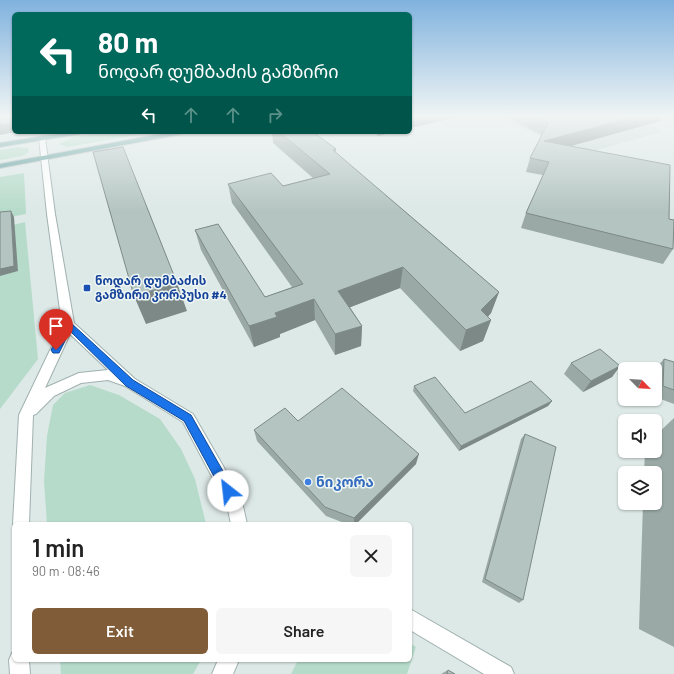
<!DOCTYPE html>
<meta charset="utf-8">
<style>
body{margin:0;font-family:Barlow,"Noto Sans Georgian",sans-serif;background:#f6f6f6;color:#222;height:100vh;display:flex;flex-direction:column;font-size:15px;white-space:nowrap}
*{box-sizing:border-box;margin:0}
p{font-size:13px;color:#767676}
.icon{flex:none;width:22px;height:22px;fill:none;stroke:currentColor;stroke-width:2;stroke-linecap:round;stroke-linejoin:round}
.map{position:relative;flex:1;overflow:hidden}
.panel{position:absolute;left:12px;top:522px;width:400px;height:140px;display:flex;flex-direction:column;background:#fff;border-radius:6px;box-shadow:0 1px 3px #0004}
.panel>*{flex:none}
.top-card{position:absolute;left:12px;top:12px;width:400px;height:122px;border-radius:6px;box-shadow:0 1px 3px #0004;background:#00695c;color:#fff;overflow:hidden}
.needle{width:26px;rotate:114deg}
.buttons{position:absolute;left:618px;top:362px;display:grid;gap:8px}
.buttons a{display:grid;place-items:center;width:44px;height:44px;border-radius:6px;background:#fff;box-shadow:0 1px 3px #0004;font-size:20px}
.pin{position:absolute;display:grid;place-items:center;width:34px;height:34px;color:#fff;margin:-41px -17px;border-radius:50% 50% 50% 0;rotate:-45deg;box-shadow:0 0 4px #0007}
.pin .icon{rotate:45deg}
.me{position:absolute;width:44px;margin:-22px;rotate:331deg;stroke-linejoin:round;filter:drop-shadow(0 0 3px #0008)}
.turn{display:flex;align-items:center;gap:14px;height:84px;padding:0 20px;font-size:18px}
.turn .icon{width:52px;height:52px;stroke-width:2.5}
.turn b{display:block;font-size:28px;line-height:34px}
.lanes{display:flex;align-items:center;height:38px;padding:0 20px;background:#0003;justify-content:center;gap:20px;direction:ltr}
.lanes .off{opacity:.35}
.round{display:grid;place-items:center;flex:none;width:42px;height:42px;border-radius:6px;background:#f6f6f6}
.headline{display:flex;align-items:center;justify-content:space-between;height:68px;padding:0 20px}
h1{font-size:24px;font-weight:600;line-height:30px}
.action{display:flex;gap:8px;margin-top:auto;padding:8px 20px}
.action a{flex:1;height:46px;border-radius:6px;background:#805c38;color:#fff;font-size:16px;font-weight:600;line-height:46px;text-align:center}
.action a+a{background:#f6f6f6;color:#222}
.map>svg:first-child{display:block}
</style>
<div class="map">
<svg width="674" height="674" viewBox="0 0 674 674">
<rect width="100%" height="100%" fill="#dde9e7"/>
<path fill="#ccd9d6" d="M499,117H630L661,130V132L579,155Z"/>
<g fill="#b6dbca">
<path d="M106,132H152L68,147L58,144L71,138Z"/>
<path d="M18,147L28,148L29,152L22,156L0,160V150Z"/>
<path d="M24,173L26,214L0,219V177Z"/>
<path d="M25,222L38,359L0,409V228Z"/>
<path d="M90,385L119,395L160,419L181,449L195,479L206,524H47L44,481L47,436L53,405L65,393Z"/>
<path d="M410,643L416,647L407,674H291L298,660H410Z"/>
<path d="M60,660H201L193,674H61Z"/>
</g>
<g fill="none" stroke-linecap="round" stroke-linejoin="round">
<defs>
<g id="minor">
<path d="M42,136L45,138L55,214L74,323L135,379L193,414L241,497L247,524H231L227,505L183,422L125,386L108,380L81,383L54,396L36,414L33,415L29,524H14V527L13,524L19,415L62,325L47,214L39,138ZM70,334L108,370L79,373L45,388Z"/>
<path d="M410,609L511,667L514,674H484L410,630Z"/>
<path d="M14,652V660H29L30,674H10L9,660L12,653Z"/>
<path d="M218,660H239L233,674H212Z"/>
</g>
<g id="major">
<path d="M68,132H83L80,134L0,147V143Z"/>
<path d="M171,132H185L182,134L0,168V164Z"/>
</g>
</defs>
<use href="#minor" stroke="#a0b1af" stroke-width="2"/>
<use href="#major" stroke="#bcc4c3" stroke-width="2"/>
<use href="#minor" fill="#fff" fill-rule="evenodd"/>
<use href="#major" fill="#629f9f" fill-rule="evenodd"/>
</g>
<g fill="#9aa9a6">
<path d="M506,117H662L660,121L570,146L669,219L673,249L663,264L521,228L526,213L543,175L526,172L530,158L542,135Z"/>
<path d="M272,132H313L336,149V153L499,292L491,313L488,317L491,320L483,341L460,351L400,288L350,307L362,326L361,346L335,355L315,320L280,334V337L254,347L201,250L195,230L265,297L292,287L232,203L228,184L283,186L313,178L273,143Z"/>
<path d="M373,132H394L378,136Z"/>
<path d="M664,359L674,362V404L655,397V369Z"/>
<path d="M571,363L620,366L612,377L583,392L564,374Z"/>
<path d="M414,386L465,413L552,401L548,406L459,451L413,391Z"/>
<path d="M674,418V647L639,629L643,503H655V473H644L645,451H655V436Z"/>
<path d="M298,421L416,464L356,524H347L326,516L257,441L254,430Z"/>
<path d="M525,434L523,600L519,603L482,582L521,439Z"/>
<path d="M448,670L455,674H441Z"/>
</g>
<g fill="#7d8987">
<path d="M10,117H14V132H15L0,135V125Z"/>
<path d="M410,117H458L410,128Z"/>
<path d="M634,117H662L660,121L539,155L544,141Z"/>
<path d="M379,132H394L378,136Z"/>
<path d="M11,211L14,217L18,271L0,276V269Z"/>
<path d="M403,267L400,288L338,312V291Z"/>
<path d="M177,283L187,311L146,324L134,296Z"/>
<path d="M499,292L491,313L481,324L491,320L483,341L460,351L466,330L481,310Z"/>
<path d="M314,299L315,320L280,334V337L254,347L249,326L275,313Z"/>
<path d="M362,326L361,346L335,355V334Z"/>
<path d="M620,366L612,377L583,392L591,381Z"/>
<path d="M552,401L548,406L459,451L461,446Z"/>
<path d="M419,454L416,464L356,524H354V518Z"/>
</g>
<g fill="#b3c4c1" stroke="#7d8987">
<path d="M0,117H10V123L0,125Z"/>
<path d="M536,117H634L544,141L670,165L669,219L674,220L673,249L526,213L549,162L530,158L548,123Z"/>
<path d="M279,132H313L336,149L333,150L499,292L481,310L491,320L466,330L403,267L338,291L362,326L335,334L314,299L275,313L277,317L249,326L195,230L218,224L265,297L303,284L228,184L271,173L283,186L330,174Z"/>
<path d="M123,147L177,283L134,296L93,152Z"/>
<path d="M11,211L14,266L0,269V212Z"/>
<path d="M600,349L620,366L591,381L571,363Z"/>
<path d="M664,359L674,362V390L663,386Z"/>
<path d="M435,377L465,413L531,381L552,401L461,446L414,386Z"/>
<path d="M342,388L419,454L354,518L325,507L254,430L285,408L298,421Z"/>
<path d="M525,434L556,447L523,600L485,579Z"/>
<path d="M448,670L455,674H447Z"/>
</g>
<linearGradient id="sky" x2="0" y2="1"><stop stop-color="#80b2de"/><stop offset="0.55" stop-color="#f0f5f4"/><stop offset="1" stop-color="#f0f5f4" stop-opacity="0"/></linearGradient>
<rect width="674" height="212" fill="url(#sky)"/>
<path fill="#1a73e8" stroke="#114b97" d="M68,322L71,323L133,380L191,415L232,487L234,491L232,495L228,497L224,495L184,421L126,386L70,331L59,353H53L51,350L65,323Z"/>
<rect fill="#1a4fb4" stroke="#eef6f4" stroke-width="1.5" x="83" y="284" width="8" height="8" rx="2"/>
<circle fill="#3f7fe0" stroke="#eef6f4" stroke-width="1.5" cx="308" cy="482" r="4"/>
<g text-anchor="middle" stroke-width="3" stroke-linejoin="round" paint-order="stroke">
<g font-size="12" font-weight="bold" fill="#164399" stroke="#eef6f4" text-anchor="start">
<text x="95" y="285">ნოდარ დუმბაძის<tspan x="95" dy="14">გამზირი კორპუსი #4</tspan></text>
</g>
<g font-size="14" font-weight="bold" fill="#366cbe" stroke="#eef6f4" text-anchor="start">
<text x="316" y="487">ნიკორა</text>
</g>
</g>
</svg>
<div class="buttons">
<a><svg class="needle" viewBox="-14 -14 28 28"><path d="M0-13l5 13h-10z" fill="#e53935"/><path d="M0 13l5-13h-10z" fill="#767676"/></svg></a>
<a><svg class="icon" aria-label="sound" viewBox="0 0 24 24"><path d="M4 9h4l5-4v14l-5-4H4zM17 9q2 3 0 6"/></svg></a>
<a><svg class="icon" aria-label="layers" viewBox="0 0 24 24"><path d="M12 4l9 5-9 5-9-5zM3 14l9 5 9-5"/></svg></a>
</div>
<div class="pin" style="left:56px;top:350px;background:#d93025"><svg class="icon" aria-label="arrive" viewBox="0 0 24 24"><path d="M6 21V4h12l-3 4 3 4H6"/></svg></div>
<svg class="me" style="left:228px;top:491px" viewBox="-20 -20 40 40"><circle r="19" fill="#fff"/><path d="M0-13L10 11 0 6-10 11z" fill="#1a73e8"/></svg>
<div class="top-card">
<div class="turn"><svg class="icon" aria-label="left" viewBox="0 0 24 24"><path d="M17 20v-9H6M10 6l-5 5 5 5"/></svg><div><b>80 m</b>ნოდარ დუმბაძის გამზირი</div></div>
<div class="lanes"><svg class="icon" aria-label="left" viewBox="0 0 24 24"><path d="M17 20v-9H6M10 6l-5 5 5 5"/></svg><svg class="icon off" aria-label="ahead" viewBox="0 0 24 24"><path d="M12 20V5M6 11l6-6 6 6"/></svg><svg class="icon off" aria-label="ahead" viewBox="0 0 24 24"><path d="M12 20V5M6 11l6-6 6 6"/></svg><svg class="icon off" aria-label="right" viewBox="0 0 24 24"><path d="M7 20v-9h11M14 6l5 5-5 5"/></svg></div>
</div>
<section class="panel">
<div class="headline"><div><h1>1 min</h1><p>90 m · 08:46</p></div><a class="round"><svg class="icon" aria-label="close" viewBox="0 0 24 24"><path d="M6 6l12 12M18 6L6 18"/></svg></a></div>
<div class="action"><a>Exit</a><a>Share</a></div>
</section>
</div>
